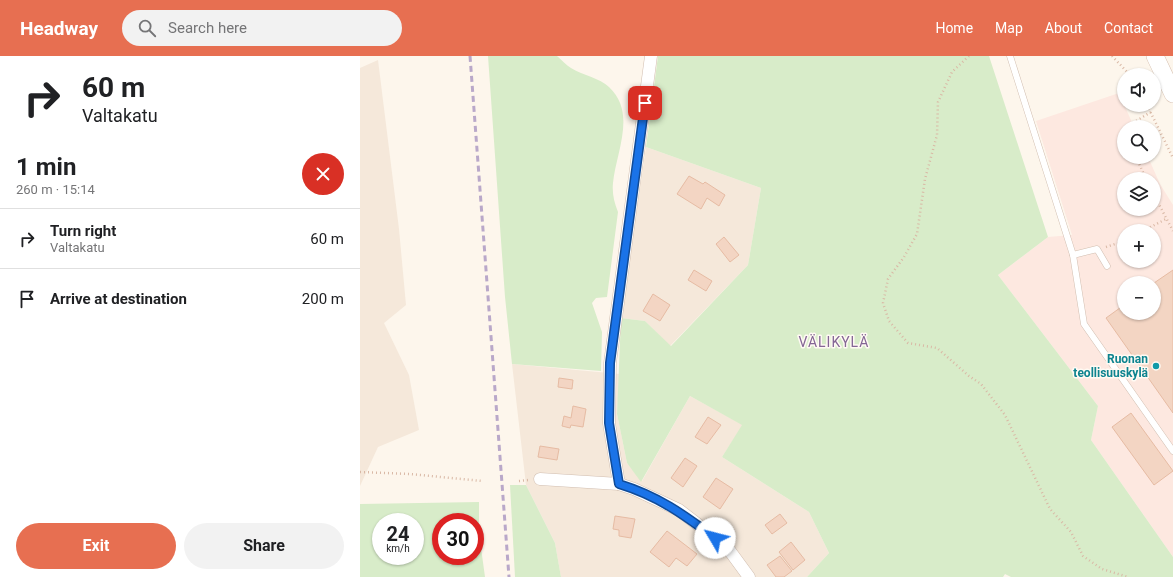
<!DOCTYPE html>
<meta charset="utf-8">
<style>
body{margin:0;font-family:Roboto,sans-serif;background:#f2f2f2;color:#202124;height:100vh;display:flex;flex-direction:column;font-size:15px;white-space:nowrap}
*{box-sizing:border-box;margin:0}
p{font-size:13px;color:#757577}
.icon{flex:none;width:22px;height:22px;fill:none;stroke:currentColor;stroke-width:2;stroke-linecap:round;stroke-linejoin:round}
.map{position:relative;flex:1;overflow:hidden}
.sheet{display:flex;flex-direction:column;background:#fff;width:360px}
.sheet>*{flex:none}
.hud{background:#fff;color:#202124;overflow:hidden}
.tools{position:absolute;left:757px;top:12px;display:grid;gap:8px}
.tools a{display:grid;place-items:center;width:44px;height:44px;border-radius:50%;background:#fff;box-shadow:0 1px 3px #0004;font-size:20px}
.speed{position:absolute;left:12px;top:457px;display:flex;gap:8px;font-size:20px;font-weight:700;text-align:center}
.speed>*{display:grid;place-content:center;width:52px;height:52px;border-radius:50%;background:#fff;box-shadow:0 1px 3px #0004;line-height:1}
.speed small{font-size:10px;font-weight:400}
.speed .limit{border:6px solid #d22;background:#fff;color:#111}
.pin{position:absolute;display:grid;place-items:center;width:34px;height:34px;color:#fff;margin:-17px;border-radius:8px;box-shadow:0 2px 6px #0006}
.me{position:absolute;width:44px;margin:-22px;rotate:307deg;stroke-linejoin:round;filter:drop-shadow(0 0 3px #0008)}
.turn{display:flex;align-items:center;gap:14px;height:84px;padding:0 16px;font-size:18px}
.turn .icon{width:52px;height:52px;stroke-width:2.5}
.turn b{display:block;font-size:28px;line-height:34px}
.round{display:grid;place-items:center;flex:none;width:42px;height:42px;border-radius:21px;background:#f2f2f2}
.summary{display:flex;align-items:center;justify-content:space-between;height:68px;padding:0 16px}
h1{font-size:24px;font-weight:700;line-height:30px}
.button{display:flex;gap:8px;margin-top:auto;padding:8px 16px}
.button a{flex:1;height:46px;border-radius:24px;background:#e76f51;color:#fff;font-size:16px;font-weight:700;line-height:46px;text-align:center}
.button a+a{background:#f2f2f2;color:#202124}
ul{padding:0;list-style:none}
li{display:flex;align-items:center;gap:12px;height:60px;padding:0 16px;border-top:1px solid #e0e0e0}
li div{flex:1}
li b{display:block;font-size:15px}
li em{font-style:normal}
header{display:flex;align-items:center;gap:24px;box-sizing:border-box;height:56px;padding:0 20px;background:#e76f51;color:#fff}
header strong{font-size:19px}
nav{display:flex;gap:22px;margin-inline-start:auto;font-size:14px}
.search{width:280px;height:36px;background:#f2f2f2;display:flex;align-items:center;gap:10px;box-sizing:border-box;padding:0 14px;border-radius:22px;color:#757577;font-size:15px}
main{display:flex;flex:1;min-height:0}
.map>svg:first-child{display:block}
</style>
<header>
<strong>Headway</strong>
<div class="search"><svg class="icon" aria-label="search" viewBox="0 0 24 24"><circle cx="10" cy="10" r="6"/><path d="M15 15l6 6"/></svg>Search here</div>
<nav><a>Home</a><a>Map</a><a>About</a><a>Contact</a></nav>
</header>
<main>
<section class="sheet">
<div class="hud">
<div class="turn"><svg class="icon" aria-label="right" viewBox="0 0 24 24"><path d="M7 20v-9h11M14 6l5 5-5 5"/></svg><div><b>60 m</b>Valtakatu</div></div>
</div>
<div class="summary"><div><h1>1 min</h1><p>260 m · 15:14</p></div><a class="round" style="background:#d93025;color:#fff"><svg class="icon" aria-label="close" viewBox="0 0 24 24"><path d="M6 6l12 12M18 6L6 18"/></svg></a></div>
<ul>
<li><svg class="icon" aria-label="right" viewBox="0 0 24 24"><path d="M7 20v-9h11M14 6l5 5-5 5"/></svg><div><b>Turn right</b><p>Valtakatu</p></div><em>60 m</em></li>
<li><svg class="icon" aria-label="arrive" viewBox="0 0 24 24"><path d="M6 21V4h12l-3 4 3 4H6"/></svg><div><b>Arrive at destination</b></div><em>200 m</em></li>
</ul>
<div class="button"><a>Exit</a><a>Share</a></div>
</section>
<div class="map">
<svg width="813" height="521" viewBox="0 0 813 521">
<rect width="100%" height="100%" fill="#fdf6ec"/>
<g fill="#f5e8da">
<path d="M18,4L39,173L46,249L24,267L49,319L59,374L18,391L0,430V12Z"/>
<path d="M286,91L401,132L388,209L310,290L285,265L261,262Z"/>
<path d="M152,308L260,318L257,358L267,407L282,425L330,340L383,369L362,401L449,456L469,497L447,521H201L195,487L166,429Z"/>
</g>
<path fill="#fde8e0" fill-rule="evenodd" d="M759,37L774,71H764V101H788L800,128L813,149V501L731,384L738,350L638,219L688,181L712,179L676,65ZM764,123H794V153H764ZM764,175H794V205H764ZM764,227H794V257H764Z"/>
<g fill="#d8ecc9" fill-rule="evenodd">
<path d="M128,0H197C202,4 206,9 211,12C222,19 240,22 249,31C277,57 256,96 253,127C252,137 254,146 258,156L247,241L236,242L232,247L242,276L241,315L152,308L145,241Z"/>
<path d="M298,0H629L688,181L638,219L738,350L731,384L813,501V521H651L645,518L643,521H447L469,497L449,456L362,401L382,369L330,340L281,426L267,407L257,358L261,262L285,265L311,290L388,209L401,132L286,91Z"/>
<path d="M150,429H166L195,487L201,521H155Z"/>
<path d="M119,446V477L125,521H0V448ZM21,466H55V500H21ZM81,466H115V500H81Z"/>
</g>
<g fill="#f3d5c3" stroke="#e6bba3">
<path d="M329,120L343,128L345,126L365,139L359,150L347,142L341,153L317,138Z"/>
<path d="M364,181L379,199L370,206L356,188Z"/>
<path d="M334,214L352,225L346,235L328,224Z"/>
<path d="M813,214V357L746,262L764,249V257H794V227Z"/>
<path d="M293,238L310,249L300,265L283,255Z"/>
<path d="M199,322L213,324L212,333L198,331Z"/>
<path d="M213,350L226,353L223,371L211,369L210,372L202,370L204,360L211,362Z"/>
<path d="M771,357L813,415L794,429L752,371Z"/>
<path d="M348,361L361,369L347,388L335,381Z"/>
<path d="M180,390L199,393L197,404L178,401Z"/>
<path d="M325,402L337,410L323,431L311,422Z"/>
<path d="M356,422L373,433L360,453L343,441Z"/>
<path d="M420,458L427,467L412,478L405,469Z"/>
<path d="M255,460L275,463L271,482L259,480V474L253,473Z"/>
<path d="M307,475L337,498L327,510L316,502L309,511L290,496Z"/>
<path d="M431,486L445,504L433,514L419,496Z"/>
<path d="M420,500L432,515L424,521H416L407,509Z"/>
</g>
<g fill="none" stroke-linecap="round" stroke-linejoin="round">
<defs>
<g id="service">
<path d="M650,0L713,199L724,268L813,395"/>
<path d="M713,199L737,193L747,210"/>
</g>
<g id="minor">
<path d="M291,0L250,307L249,367L259,428L274,433L319,454L367,491L389,521"/>
<path d="M180,423L259,428"/>
</g>
<path id="secondary" d="M795,0L813,38"/>
</defs>
<use href="#service" stroke="#d1beb0" stroke-width="7"/>
<use href="#minor" stroke="#d1beb0" stroke-width="13"/>
<use href="#secondary" stroke="#d6c0b0" stroke-width="18"/>
<g stroke="#d9b8a5" stroke-width="2.5" stroke-dasharray="1 3" stroke-linecap="butt">
<path d="M609,0L592,16L578,46L577,79L565,123L557,178L544,201L528,223L523,247L529,265L548,287L577,292L609,320L621,328L645,359L690,453L711,476L723,500L742,513L768,521"/>
<path d="M752,0L770,19"/>
<path d="M787,49L813,102"/>
<path d="M766,71L791,56"/>
<path d="M776,101L786,123"/>
<path d="M794,139L813,175"/>
<path d="M783,175L806,163"/>
<path d="M746,191L764,185"/>
<path d="M0,416L50,418L122,425"/>
<path d="M159,425L169,424"/>
</g>
<use href="#service" stroke="#fff" stroke-width="6"/>
<use href="#minor" stroke="#fff" stroke-width="12"/>
<use href="#secondary" stroke="#fff" stroke-width="17"/>
<path stroke="#b9a8c9" stroke-width="3" stroke-dasharray="6 4" stroke-linecap="butt" d="M110,0L149,521"/>
</g>
<g fill="none" stroke-linecap="round" stroke-linejoin="round">
<defs>
<path id="route" d="M285,47L250,307L249,367L259,428C298,440 323,458 355,482"/>
</defs>
<use href="#route" stroke="#114b97" stroke-width="10"/>
<use href="#route" stroke="#1a73e8" stroke-width="7"/>
</g>
<circle fill="#0f9aa8" stroke="#fffaf3" stroke-width="1.5" cx="796" cy="310" r="4"/>
<g text-anchor="middle" stroke-width="3" stroke-linejoin="round" paint-order="stroke">
<g font-size="12" font-weight="bold" fill="#0d838f" stroke="#fffaf3" text-anchor="end">
<text x="788" y="307">Ruonan<tspan x="788" dy="14">teollisuuskylä</tspan></text>
</g>
<g font-size="14" letter-spacing="1" fill="#846695" stroke="#fffaf3">
<text x="474" y="291">VÄLIKYLÄ</text>
</g>
</g>
</svg>
<div class="tools">
<a><svg class="icon" aria-label="sound" viewBox="0 0 24 24"><path d="M4 9h4l5-4v14l-5-4H4zM17 9q2 3 0 6"/></svg></a>
<a><svg class="icon" aria-label="search" viewBox="0 0 24 24"><circle cx="10" cy="10" r="6"/><path d="M15 15l6 6"/></svg></a>
<a><svg class="icon" aria-label="layers" viewBox="0 0 24 24"><path d="M12 4l9 5-9 5-9-5zM3 14l9 5 9-5"/></svg></a>
<a>+</a>
<a>−</a>
</div>
<div class="speed"><div>24<small>km/h</small></div><div class="limit">30</div></div>
<div class="pin" style="left:285px;top:47px;background:#d93025"><svg class="icon" aria-label="arrive" viewBox="0 0 24 24"><path d="M6 21V4h12l-3 4 3 4H6"/></svg></div>
<svg class="me" style="left:355px;top:482px" viewBox="-20 -20 40 40"><circle r="19" fill="#fff"/><path d="M0-13L10 11 0 6-10 11z" fill="#1a73e8"/></svg>
</div>
</main>
